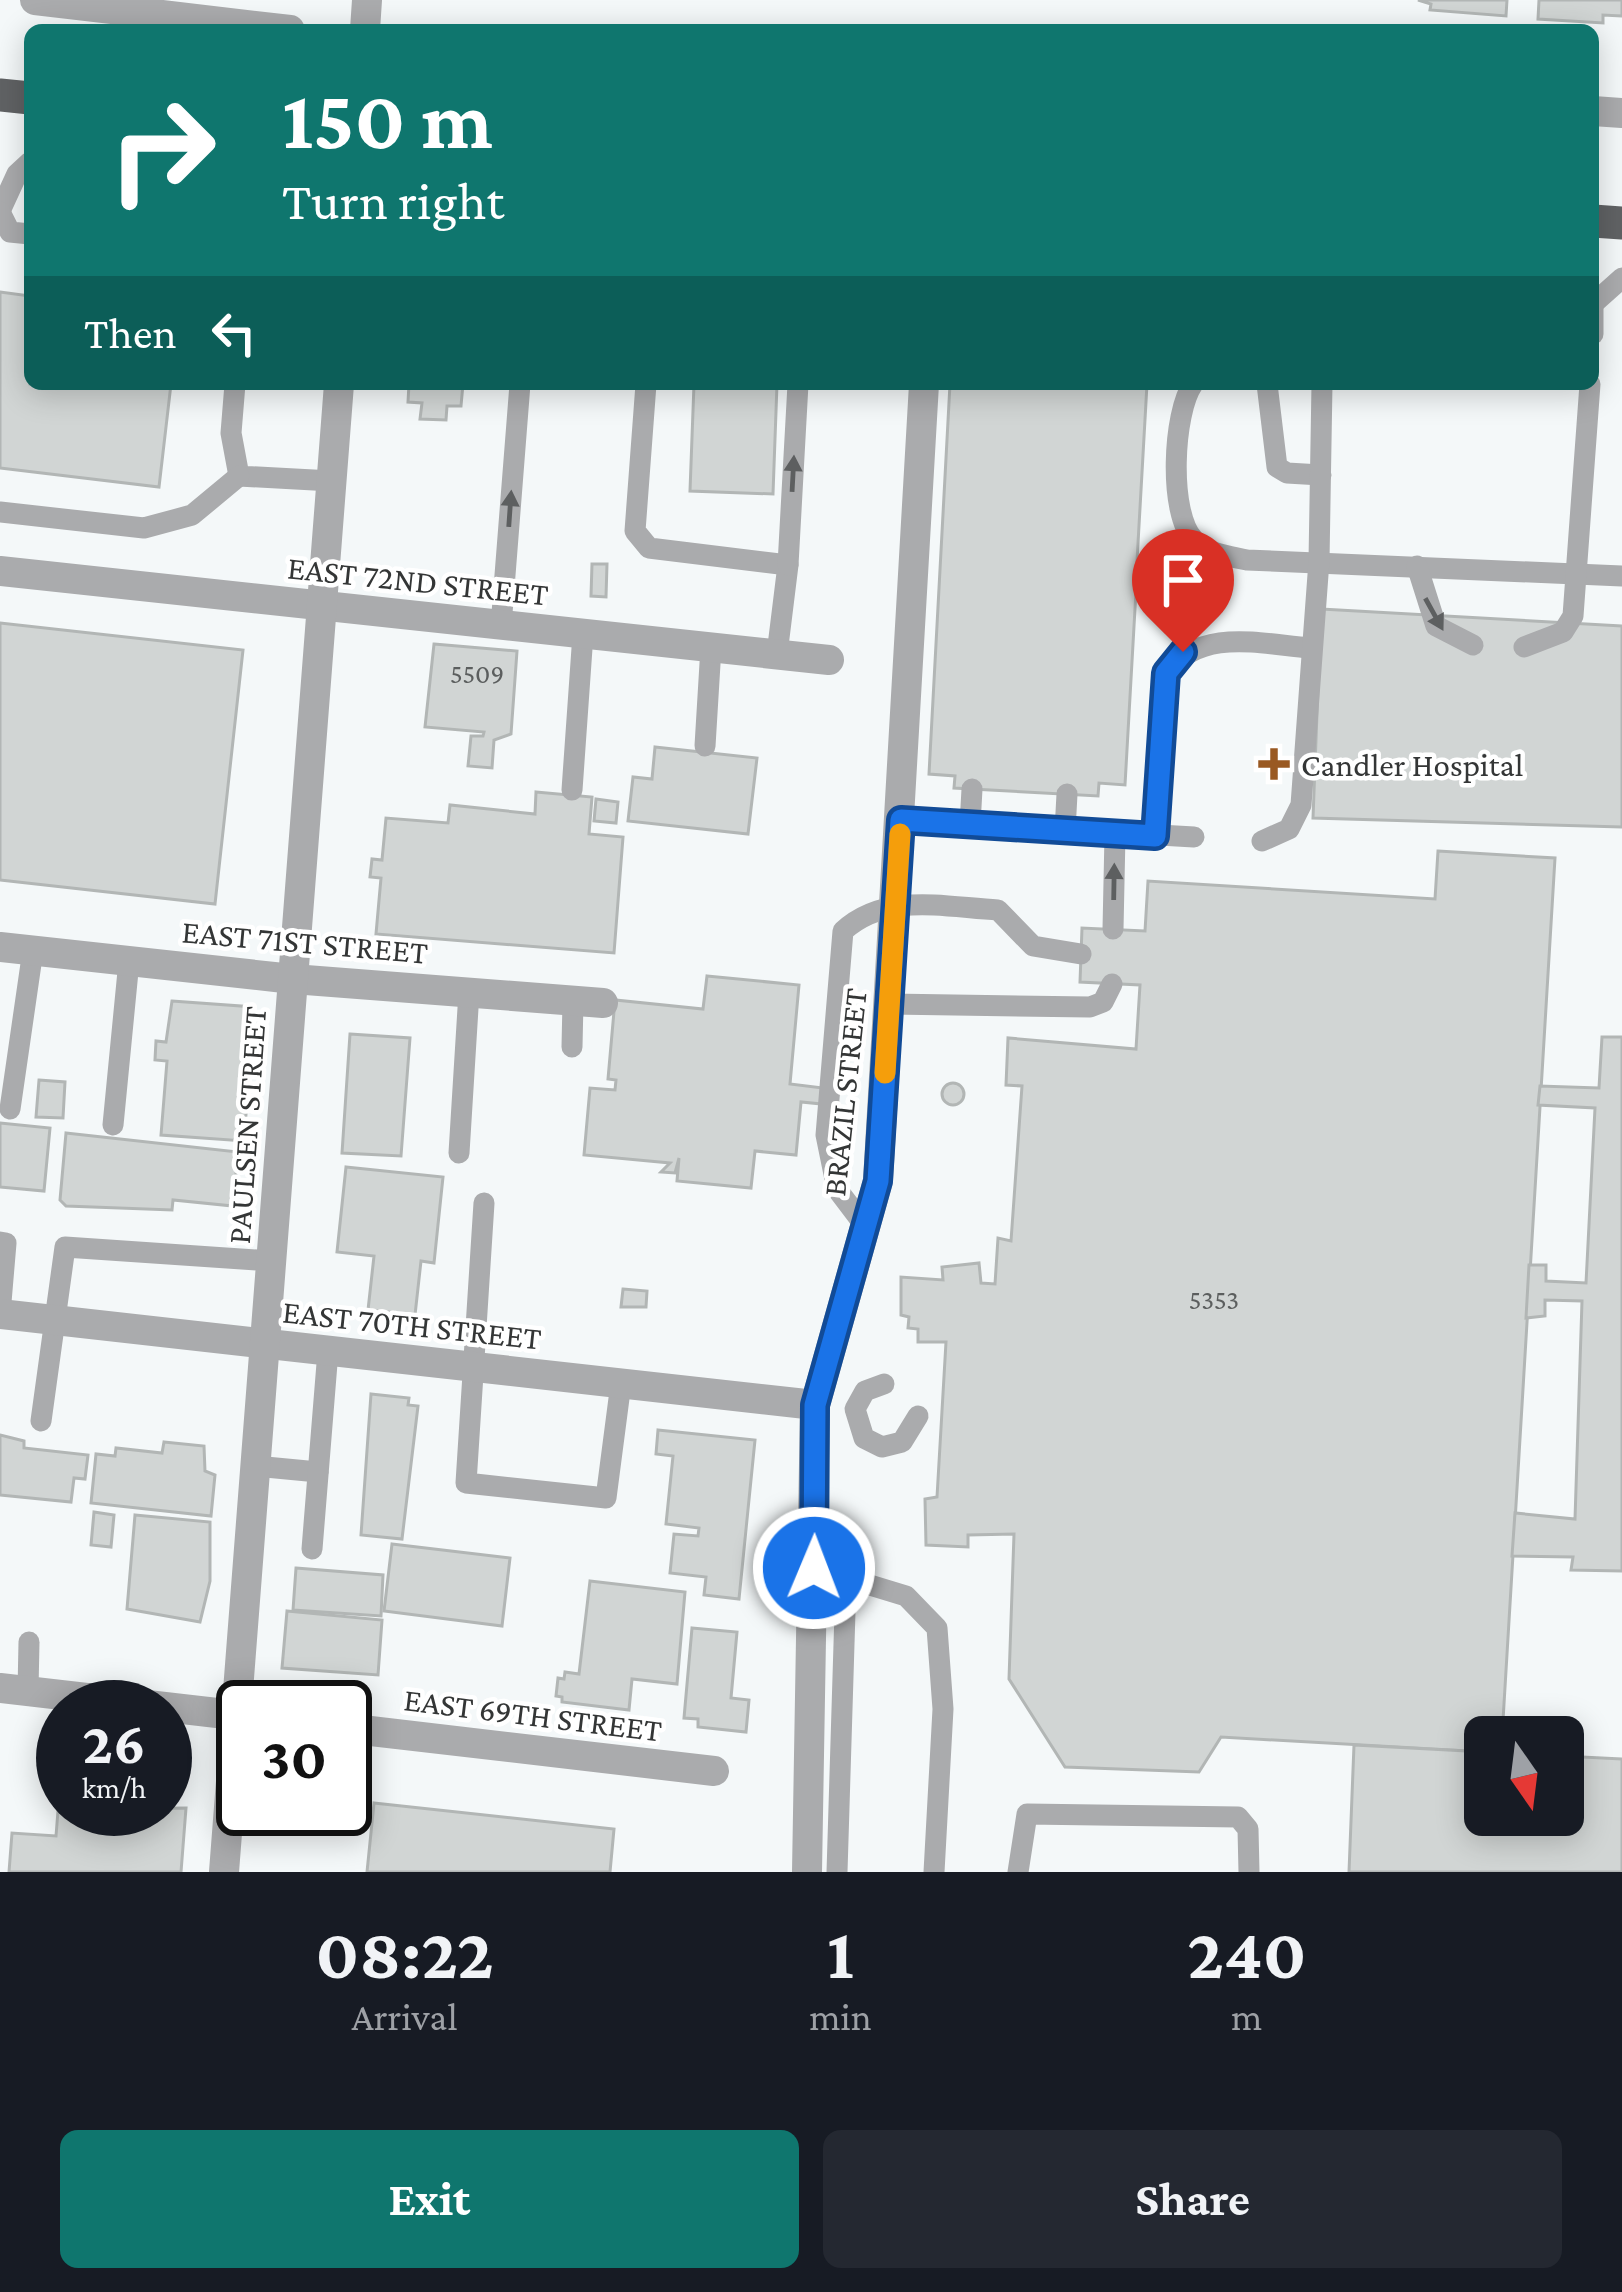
<!DOCTYPE html>
<style>
body{margin:0;font-family:"Crimson Pro",serif;background:#242831;color:#f1f3f6;height:100vh;display:flex;flex-direction:column;font-size:45px;white-space:nowrap}
*{box-sizing:border-box;margin:0}
p{font-size:39px;color:#9ea1a6}
.icon{flex:none;width:66px;height:66px;fill:none;stroke:currentColor;stroke-width:2;stroke-linecap:round;stroke-linejoin:round}
.map{position:relative;height:1872px;overflow:hidden}
.drawer{display:flex;flex-direction:column;background:#171b24;flex:1}
.drawer>*{flex:none}
.guide{position:absolute;left:24px;top:24px;width:1575px;height:366px;border-radius:18px;box-shadow:0 6px 30px #0003;background:#0f766e;color:#fff;overflow:hidden}
.needle{width:78px;rotate:166deg}
.tools{position:absolute;left:1464px;top:1716px;display:grid;gap:24px}
.tools a{display:grid;place-items:center;width:120px;height:120px;border-radius:18px;background:#171b24;box-shadow:0 6px 30px #0003;font-size:60px}
.speed{position:absolute;left:36px;top:1680px;display:flex;gap:24px;font-size:60px;font-weight:700;text-align:center}
.speed>*{display:grid;place-content:center;width:156px;height:156px;border-radius:50%;background:#171b24;box-shadow:0 6px 30px #0003;line-height:1}
.speed small{font-size:30px;font-weight:400}
.speed .limit{border:6px solid #111;border-radius:18px;background:#fff;color:#111}
.pin{position:absolute;display:grid;place-items:center;width:102px;height:102px;color:#fff;margin:-123px -51px;border-radius:50% 50% 50% 0;rotate:-45deg;box-shadow:0 0 12px #0007}
.pin .icon{rotate:45deg}
.me{position:absolute;width:132px;margin:-66px;rotate:1deg;stroke-linejoin:round;filter:drop-shadow(0 0 9px #0008)}
.turn{display:flex;align-items:center;gap:42px;height:252px;padding:0 60px;font-size:54px}
.turn .icon{width:156px;height:156px;stroke-width:2.5}
.turn b{display:block;font-size:84px;line-height:102px}
.then{display:flex;align-items:center;height:114px;padding:0 60px;background:#0003;gap:24px;font-size:45px}
.eta{display:flex;justify-content:space-evenly;align-items:center;height:204px;text-align:center}
.eta b{font-size:72px;font-weight:700;line-height:84px}
.action{display:flex;gap:24px;margin-top:auto;padding:24px 60px}
.action a{flex:1;height:138px;border-radius:18px;background:#0f766e;color:#fff;font-size:48px;font-weight:700;line-height:138px;text-align:center}
.action a+a{background:#242831;color:#f1f3f6}
.map>svg:first-child{display:block}
</style>
<div class="map">
<svg width="1622" height="1872" viewBox="0 0 1622 1872">
<rect width="100%" height="100%" fill="#f4f8f9"/>
<g fill="#d1d5d4" stroke="#b2b6b5" stroke-width="3">
<path d="M1418,0H1507L1506,16L1430,10L1431,4Z"/>
<path d="M1539,0H1622V16L1603,15V23L1538,19Z"/>
<path d="M0,292L30,296V384H171L159,487L0,468Z"/>
<path d="M409,384H463L461,406H447L446,420L420,419L422,403L408,402Z"/>
<path d="M694,384H777L773,494L690,491Z"/>
<path d="M950,384H1147L1137,561L1174,563L1172,593L1136,591L1125,785L1099,783L1098,796L954,788L955,776L929,774Z"/>
<path d="M592,564H607L606,597L591,596Z"/>
<path d="M1321,609L1622,626V827L1313,818Z"/>
<path d="M0,623L243,650L215,904L0,880Z"/>
<path d="M434,644L517,651L511,734L494,740L492,768L468,766L471,736H483L484,732L425,727Z"/>
<path d="M655,747L757,758L748,834L628,821L633,777L652,779Z"/>
<path d="M536,792L592,797L589,834L623,837L614,953L376,934L381,878L370,877L372,859L382,860L386,818L448,823L450,805L535,814Z"/>
<path d="M596,799L618,802L616,823L594,821Z"/>
<path d="M1438,851L1555,858L1502,1737H1485V1752L1221,1737L1199,1772L1065,1767L1009,1679L1014,1534L968,1535V1547L926,1545L925,1499L937,1497L946,1342H918V1329L908,1328L909,1317L901,1315V1277L943,1280L942,1267L979,1263L981,1283L995,1284L998,1238L1011,1241L1022,1086L1006,1085L1008,1038L1136,1049L1140,985L1080,982L1082,928L1145,931L1148,881L1435,899Z"/>
<path d="M707,976L799,985L790,1084L823,1088L822,1104L801,1102L796,1155L755,1151L751,1188L677,1181L679,1158L675,1173L661,1172L670,1163L584,1155L590,1088L615,1090L616,1080L608,1079L615,1000L703,1009Z"/>
<path d="M172,1001L254,1007L244,1141L161,1135L167,1061L155,1060L156,1041L166,1042Z"/>
<path d="M350,1034L410,1038L401,1156L342,1153Z"/>
<path d="M1602,1037H1622V1571L1571,1570L1573,1557L1512,1556L1515,1513L1575,1519L1582,1301L1545,1300V1316L1526,1318L1529,1265H1546V1281L1586,1283L1595,1108L1538,1105L1540,1086L1599,1088Z"/>
<path d="M39,1080L65,1082L63,1118L36,1117Z"/>
<circle cx="953" cy="1094" r="11"/>
<path d="M0,1123L50,1128L44,1191L0,1187Z"/>
<path d="M66,1133L238,1152L233,1206L173,1200L172,1210L66,1206L60,1200Z"/>
<path d="M346,1167L443,1177L434,1263L421,1261L415,1315L368,1310L374,1256L337,1252Z"/>
<path d="M623,1289L647,1291L646,1307H621Z"/>
<path d="M371,1394L409,1398L408,1405L418,1406L402,1539L361,1535Z"/>
<path d="M658,1430L755,1440L739,1599L704,1595L706,1577L670,1573L674,1534L698,1536L699,1528L666,1524L673,1456L656,1454Z"/>
<path d="M0,1435L24,1441V1448L88,1455L85,1479L74,1478L71,1502L0,1495Z"/>
<path d="M164,1442L204,1446L205,1471L215,1475L211,1516L91,1503L96,1454L115,1456L116,1448L162,1453Z"/>
<path d="M94,1512L114,1515L111,1547L91,1545Z"/>
<path d="M135,1515L210,1522V1581L200,1622L127,1609Z"/>
<path d="M392,1544L510,1558L502,1626L384,1611Z"/>
<path d="M296,1568L383,1575L381,1616L293,1610Z"/>
<path d="M590,1581L685,1592L677,1684L632,1679L629,1710L562,1702V1697L556,1696L558,1678L564,1679L565,1672L579,1674Z"/>
<path d="M287,1611L382,1620L378,1675L282,1668Z"/>
<path d="M692,1628L737,1632L731,1698L749,1700L746,1732L698,1727V1719L684,1718Z"/>
<path d="M1354,1745L1485,1752V1815H1563V1756L1622,1759V1872H1349Z"/>
<path d="M59,1798L63,1809L186,1808L181,1872H9L12,1833L56,1836Z"/>
<path d="M374,1803L614,1829L610,1872H367Z"/>
</g>
<g fill="none" stroke-linecap="round" stroke-linejoin="round">
<g stroke="#aaabad" stroke-width="21">
<path d="M0,211L17,174L30,162"/>
<path d="M0,212L10,232L30,234"/>
<path d="M1593,301V334"/>
<path d="M1594,303L1622,278"/>
<path d="M235,384L231,433L239,476L332,481"/>
<path d="M646,384L635,531L649,548L788,565L777,654"/>
<path d="M1193,384C1173,412 1168,514 1194,540C1207,554 1229,556 1247,560L1622,576"/>
<path d="M1267,384L1277,467L1287,473L1321,475"/>
<path d="M0,512L144,528L192,515L239,476"/>
<path d="M788,565L798,384"/>
<path d="M1417,566L1436,626L1473,645"/>
<path d="M501,626L520,384"/>
<path d="M1524,647L1563,632L1573,616L1590,384"/>
<path d="M705,746L711,647"/>
<path d="M572,790L583,634"/>
<path d="M901,820L1194,837"/>
<path d="M970,825L972,789"/>
<path d="M1065,831L1067,794"/>
<path d="M1155,836L1166,673C1202,627 1259,644 1311,648"/>
<path d="M1262,841L1289,829L1301,805L1319,561L1322,384"/>
<path d="M1113,929L1115,835"/>
<path d="M890,1004L1090,1007L1103,1002L1112,984"/>
<path d="M572,1047L573,1001"/>
<path d="M10,1109L33,950"/>
<path d="M113,1125L129,961"/>
<path d="M459,1153L469,992"/>
<path d="M484,1203L466,1483L606,1498L621,1383"/>
<path d="M865,1226L837,1189L826,1135L843,931C886,892 943,907 998,910L1033,946L1081,954"/>
<path d="M0,1242L6,1243L0,1314"/>
<path d="M884,1384L865,1391L855,1409L864,1438L882,1447L902,1442L918,1416"/>
<path d="M41,1421L65,1247L271,1261"/>
<path d="M255,1466L318,1472"/>
<path d="M312,1549L328,1351"/>
<path d="M814,1568L906,1596L937,1628L943,1709L934,1872"/>
<path d="M28,1690L29,1642"/>
<path d="M837,1872L846,1579"/>
<path d="M1018,1872L1027,1814L1238,1817L1248,1829L1249,1872"/>
</g>
<g stroke="#aaabad" stroke-width="30">
<path d="M35,0L290,30"/>
<path d="M365,30L367,0"/>
<path d="M1593,111L1622,113"/>
<path d="M0,571L829,660"/>
<path d="M0,947L293,979L603,1003"/>
<path d="M0,1314L815,1405"/>
<path d="M0,1688L243,1716"/>
<path d="M345,1728L714,1771"/>
<path d="M807,1872L815,1405L878,1181L924,384"/>
</g>
<path stroke="#aaabad" stroke-width="30" d="M224,1872L339,384"/>
<g stroke="#606264" stroke-width="33">
<path d="M0,95L30,98"/>
<path d="M1593,221L1622,223"/>
</g>
</g>
<defs><path id="oneway-solid" d="M-6-.8H1V-3.2L6.5 0L1 3.2V.8H-6Z" transform="scale(3)"/></defs>
<g fill="#5d5f60">
<use href="#oneway-solid" transform="translate(793 474) rotate(-87)"/>
<use href="#oneway-solid" transform="translate(510 509) rotate(-86)"/>
<use href="#oneway-solid" transform="translate(1434 614) rotate(61)"/>
<use href="#oneway-solid" transform="translate(1114 882) rotate(-89)"/>
</g>
<g fill="none" stroke-linecap="round" stroke-linejoin="round">
<defs>
<path id="route" d="M814,1568L815,1405L878,1181L901,820L1155,836L1166,673L1183,652"/>
</defs>
<use href="#route" stroke="#114b97" stroke-width="30"/>
<use href="#route" stroke="#1a73e8" stroke-width="21"/>
<path stroke="#f59e0b" stroke-width="21" d="M885,1073L900,834"/>
</g>
<path fill="#995922" stroke="#fff" stroke-width="4.5" d="M1268 746h12v12h12v12h-12v12h-12v-12h-12v-12h12z"/>
<g text-anchor="middle" stroke-width="9" stroke-linejoin="round" paint-order="stroke">
<g font-size="27" fill="#5b5e5e">
<text x="477" y="683">5509</text>
<text x="1214" y="1309">5353</text>
</g>
<g font-size="33" fill="#343636" stroke="#fff">
<text transform="translate(418 580) rotate(6)" y="12">EAST 72ND STREET</text>
<text transform="translate(305 941) rotate(5)" y="12">EAST 71ST STREET</text>
<text transform="translate(844 1092) rotate(-84)" y="12">BRAZIL STREET</text>
<text transform="translate(246 1125) rotate(-86)" y="12">PAULSEN STREET</text>
<text transform="translate(412 1324) rotate(6)" y="12">EAST 70TH STREET</text>
<text transform="translate(533 1714) rotate(7)" y="12">EAST 69TH STREET</text>
</g>
<g font-size="33" fill="#343636" stroke="#fff" text-anchor="start">
<text x="1301" y="776">Candler Hospital</text>
</g>
</g>
</svg>
<div class="tools">
<a><svg class="needle" viewBox="-14 -14 28 28"><path d="M0-13l5 13h-10z" fill="#e53935"/><path d="M0 13l5-13h-10z" fill="#9ea1a6"/></svg></a>
</div>
<div class="speed"><div>26<small>km/h</small></div><div class="limit">30</div></div>
<div class="pin" style="left:1183px;top:652px;background:#d93025"><svg class="icon" aria-label="arrive" viewBox="0 0 24 24"><path d="M6 21V4h12l-3 4 3 4H6"/></svg></div>
<svg class="me" style="left:814px;top:1568px" viewBox="-20 -20 40 40"><circle r="17" fill="#1a73e8" stroke="#fff" stroke-width="3"/><path d="M0-11L8 9 0 5-8 9z" fill="#fff"/></svg>
<div class="guide">
<div class="turn"><svg class="icon" aria-label="right" viewBox="0 0 24 24"><path d="M7 20v-9h11M14 6l5 5-5 5"/></svg><div><b>150 m</b>Turn right</div></div>
<div class="then">Then<svg class="icon" aria-label="left" viewBox="0 0 24 24"><path d="M17 20v-9H6M10 6l-5 5 5 5"/></svg></div>
</div>
</div>
<section class="drawer">
<div class="eta">
<div><b>08:22</b><p>Arrival</p></div>
<div><b>1</b><p>min</p></div>
<div><b>240</b><p>m</p></div>
</div>
<div class="action"><a>Exit</a><a>Share</a></div>
</section>
